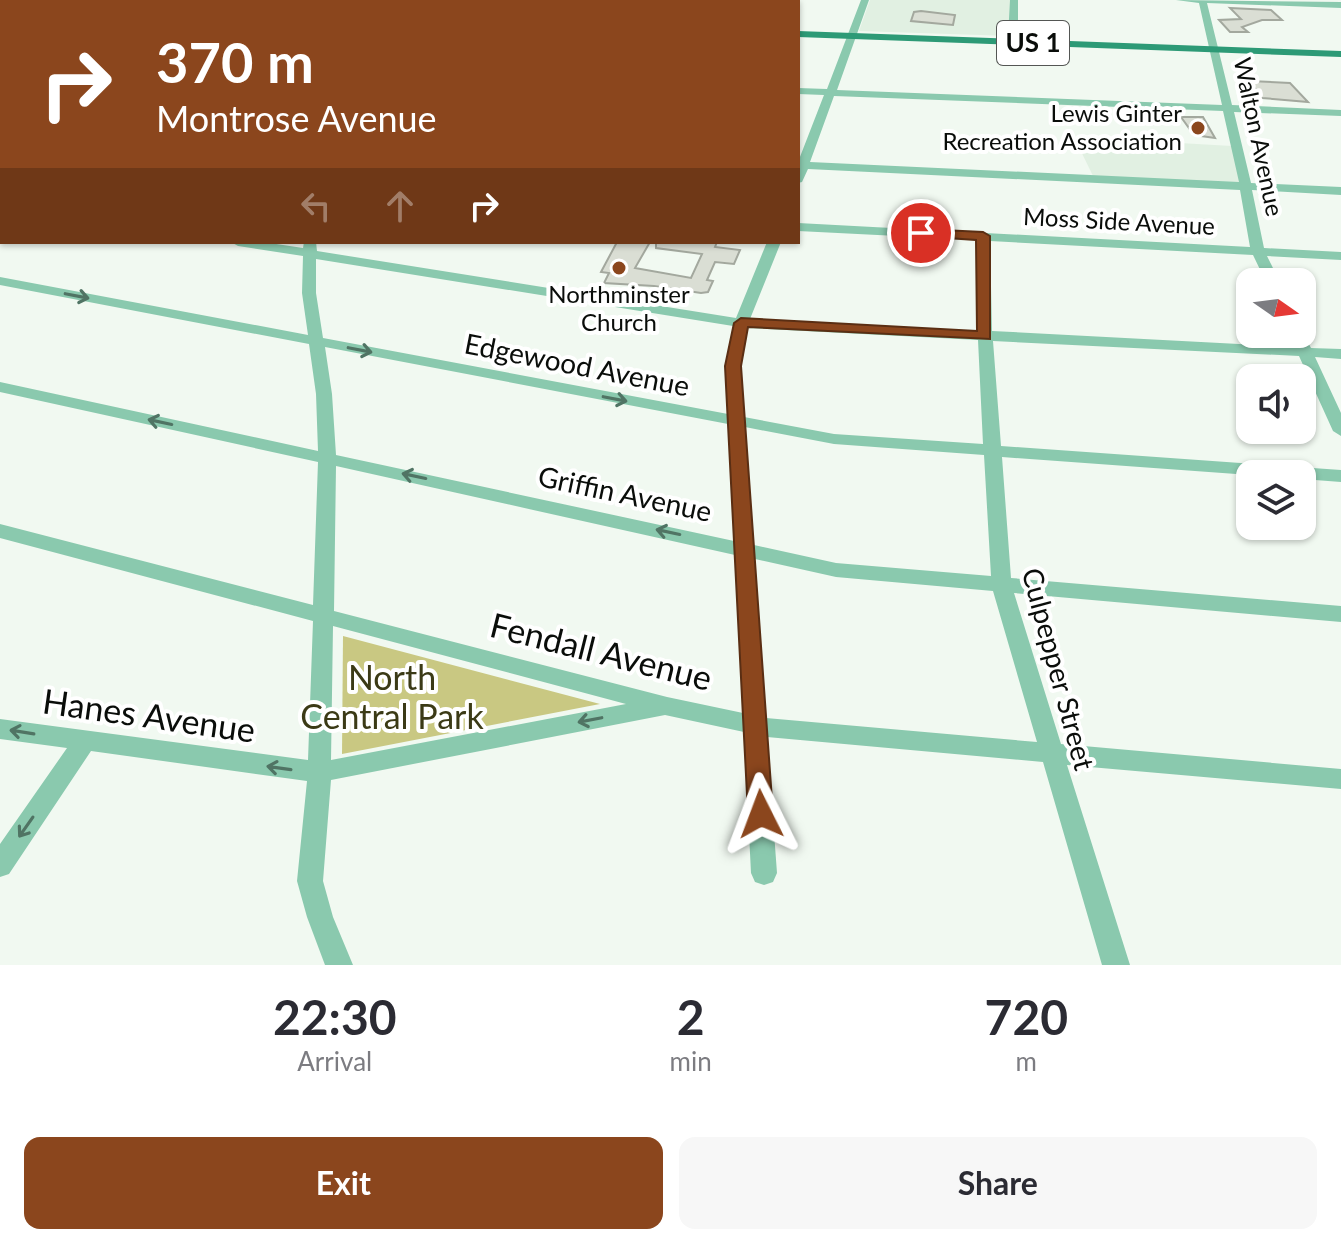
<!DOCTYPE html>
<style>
body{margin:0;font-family:Lato,sans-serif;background:#f7f7f7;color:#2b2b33;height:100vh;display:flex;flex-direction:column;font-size:30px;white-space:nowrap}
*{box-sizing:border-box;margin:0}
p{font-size:26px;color:#7c7c81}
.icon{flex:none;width:44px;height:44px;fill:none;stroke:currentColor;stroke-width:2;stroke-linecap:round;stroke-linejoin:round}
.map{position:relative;height:965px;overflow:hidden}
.details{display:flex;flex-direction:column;background:#fff;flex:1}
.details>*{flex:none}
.hud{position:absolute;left:0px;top:0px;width:800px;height:244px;box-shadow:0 2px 6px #0004;background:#8b461d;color:#fff;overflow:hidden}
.needle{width:52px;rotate:104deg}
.fabs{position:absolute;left:1236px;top:268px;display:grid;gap:16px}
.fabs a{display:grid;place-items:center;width:80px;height:80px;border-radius:16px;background:#fff;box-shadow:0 2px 6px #0004;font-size:40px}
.pin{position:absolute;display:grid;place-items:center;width:68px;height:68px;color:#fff;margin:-34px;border:4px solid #fff;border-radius:50%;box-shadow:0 2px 8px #0007}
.me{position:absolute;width:88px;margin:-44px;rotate:357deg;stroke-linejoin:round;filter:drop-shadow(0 0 6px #0008)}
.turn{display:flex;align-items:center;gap:28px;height:168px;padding:0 24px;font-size:36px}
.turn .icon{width:104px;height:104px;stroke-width:2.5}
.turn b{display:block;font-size:56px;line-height:68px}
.lanes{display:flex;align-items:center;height:76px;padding:0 24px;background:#0003;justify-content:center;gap:40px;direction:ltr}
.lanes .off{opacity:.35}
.eta{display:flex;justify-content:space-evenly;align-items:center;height:136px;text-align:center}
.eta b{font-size:48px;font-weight:700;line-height:56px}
.action{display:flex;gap:16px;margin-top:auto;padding:16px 24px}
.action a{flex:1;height:92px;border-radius:16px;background:#8b461d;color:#fff;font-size:32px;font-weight:700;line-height:92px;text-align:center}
.action a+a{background:#f7f7f7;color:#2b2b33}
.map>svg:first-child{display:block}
</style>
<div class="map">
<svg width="1341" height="965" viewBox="0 0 1341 965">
<rect width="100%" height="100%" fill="#f1f9f1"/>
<g fill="#e1f0e2">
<path d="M0,0H282L2,2V24Z"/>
<path d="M870,0H1011L1010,36L859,31Z"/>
<path d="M1074,137L1232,146L1240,183L1095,180Z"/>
</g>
<path fill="#c9c882" d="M343,636L600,704L342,754Z"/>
<g fill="#daded4" stroke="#a3a89e" stroke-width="2">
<path d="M1230,8L1271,10L1282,20H1262L1242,27L1248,32H1230L1219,20L1241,19Z"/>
<path d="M921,11L955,15L953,25L911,21L914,12Z"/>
<path d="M1250,81L1290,83L1308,102L1262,98Z"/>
<path d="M1181,117H1203L1215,138L1194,135Z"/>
<path d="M617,242H650L635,268L691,278L702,254L656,248V242H717L715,247L740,250L734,264L715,262L707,280L713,281L708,292L701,293L654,286L604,283L609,273L601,272Z"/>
</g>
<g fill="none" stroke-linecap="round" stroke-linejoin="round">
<g fill="#8ac9ae" fill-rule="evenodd">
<path d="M861,0H869L837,90L1222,105L1199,3L1176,0L1341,2V8L1207,3L1232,105L1341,110V116L1234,112L1251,183L1341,187V195L1252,190L1264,248L1341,252V260L1267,256L1280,282H1266L1253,255L990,241L992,331L1295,347L1289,334H1302V331L1311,348L1341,349V359L1315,357L1341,413V436L1333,431L1299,356L993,341L1001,446L1341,470V482L1302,479V474L1250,475L1002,457L1011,578L1341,606V622L1014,593L1061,744L1341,769V789L1067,765L1130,965H1102L1043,762L767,737L777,873L773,882L764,885L755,882L751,873L744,732L665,715L331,780L323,881L333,917L353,965H325L307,917L297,881L307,781L91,751L9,874L0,877V844L67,748L0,739V719L308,760L313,621L0,538V524L313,605L318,462L0,392V382L318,451L316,394L309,344L0,285V277L308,335L302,293L303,256L238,246L231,242H263L303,248L304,242H316L317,251L736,318L767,242H781L750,319L977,331V240L798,231V223L1250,247L1240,190L808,169L802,182L798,183V162L824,95L798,94V88L827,89ZM834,96L1223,111L1239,182L810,162ZM316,259L733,326L725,366L728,414L323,338L316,293ZM748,328L978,340L983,444L834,434L744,417L741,366ZM325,347L728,424L734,541L336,455L332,394ZM745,427L834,444L984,455L991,576L836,563L754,545ZM336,466L735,555L743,713L667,697L334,611ZM755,559L836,577L993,591L1037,742L766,718ZM333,626L626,704L331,760Z"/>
<path d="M1010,0H1018V38L1008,45L1003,42L1008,37Z"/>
<rect x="0" y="41" width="2" height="6"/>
<rect x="0" y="85" width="2" height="6"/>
<rect x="0" y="131" width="2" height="6"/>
<path d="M0,197L2,198V206L0,205Z"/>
</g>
<g fill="#2d9a76" fill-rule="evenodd">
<path d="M0,0H9L10,2L0,5Z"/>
<path d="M296,0H309L295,2Z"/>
<path d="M798,31L1341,51V57L798,37Z"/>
<path d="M0,141H2L0,150Z"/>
</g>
</g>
<defs><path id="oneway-shaft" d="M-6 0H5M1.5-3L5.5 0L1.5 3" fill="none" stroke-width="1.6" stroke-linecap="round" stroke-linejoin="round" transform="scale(2)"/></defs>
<g stroke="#507464">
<use href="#oneway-shaft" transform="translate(77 296) rotate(11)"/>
<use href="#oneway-shaft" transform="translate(360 350) rotate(11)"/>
<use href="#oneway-shaft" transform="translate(615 399) rotate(11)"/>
<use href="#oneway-shaft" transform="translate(160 422) rotate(-168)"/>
<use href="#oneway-shaft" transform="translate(414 476) rotate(-168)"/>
<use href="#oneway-shaft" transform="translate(668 532) rotate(-168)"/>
<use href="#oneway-shaft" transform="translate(590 720) rotate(169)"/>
<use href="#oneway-shaft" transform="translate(22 732) rotate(-171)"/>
<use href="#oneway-shaft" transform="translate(279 768) rotate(-172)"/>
<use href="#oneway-shaft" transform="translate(26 827) rotate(125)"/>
</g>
<path fill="#8b461d" stroke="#5a2e13" stroke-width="2" d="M921,229L983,232L990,236V339L748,327L741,366L773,814L769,822L761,825L752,822L748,814L725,366L734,323L741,318L977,331L976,240L917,236V230Z"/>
<g fill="#8b461d" stroke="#fff" stroke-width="3">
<circle cx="1198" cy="128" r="8"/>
<circle cx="619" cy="268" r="8"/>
</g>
<g text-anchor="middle" stroke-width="8" stroke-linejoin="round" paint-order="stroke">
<g font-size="24" fill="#0a0d0a" stroke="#fff" text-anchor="end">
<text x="1182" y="122">Lewis Ginter<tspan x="1182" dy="28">Recreation Association</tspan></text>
<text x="619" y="303" text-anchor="middle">Northminster<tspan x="619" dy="28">Church</tspan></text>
</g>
<g font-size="24" fill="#0a0d0a" stroke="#fff">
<text transform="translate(1258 137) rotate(78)" y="8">Walton Avenue</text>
<text transform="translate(1119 222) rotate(3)" y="8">Moss Side Avenue</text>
</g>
<rect fill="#fff" stroke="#545654" stroke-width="2" x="997" y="21" width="72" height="44" rx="6"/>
<g font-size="26" font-weight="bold" fill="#0a0d0a">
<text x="1033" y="52">US 1</text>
</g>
<g font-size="28" fill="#0a0d0a" stroke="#fff">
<text transform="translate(577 365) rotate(11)" y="10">Edgewood Avenue</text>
<text transform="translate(625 494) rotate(12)" y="10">Griffin Avenue</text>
<text transform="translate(1058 669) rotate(75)" y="10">Culpepper Street</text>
</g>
<g font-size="34" fill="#0a0d0a" stroke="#fff">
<text transform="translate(601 652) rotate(14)" y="12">Fendall Avenue</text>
<text transform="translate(149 716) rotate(8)" y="12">Hanes Avenue</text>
</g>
<g font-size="34" fill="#3b3a16" stroke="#fff">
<text x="392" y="690">North<tspan x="392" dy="39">Central Park</tspan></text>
</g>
</g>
</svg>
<div class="fabs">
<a><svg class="needle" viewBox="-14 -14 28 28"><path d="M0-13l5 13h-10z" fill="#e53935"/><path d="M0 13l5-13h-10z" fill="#7c7c81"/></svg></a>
<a><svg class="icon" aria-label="sound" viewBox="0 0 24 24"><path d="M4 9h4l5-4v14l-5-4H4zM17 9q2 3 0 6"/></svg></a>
<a><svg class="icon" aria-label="layers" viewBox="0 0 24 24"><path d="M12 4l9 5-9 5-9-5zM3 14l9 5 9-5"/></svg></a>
</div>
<div class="pin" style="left:921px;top:233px;background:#d93025"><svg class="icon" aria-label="arrive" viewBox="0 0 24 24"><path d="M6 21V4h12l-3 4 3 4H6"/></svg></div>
<svg class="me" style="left:761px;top:814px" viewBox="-20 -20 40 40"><path d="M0-17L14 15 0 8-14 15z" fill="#8b461d" stroke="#fff" stroke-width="4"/></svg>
<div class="hud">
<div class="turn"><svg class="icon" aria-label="right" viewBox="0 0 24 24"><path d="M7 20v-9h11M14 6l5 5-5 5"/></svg><div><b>370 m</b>Montrose Avenue</div></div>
<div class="lanes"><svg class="icon off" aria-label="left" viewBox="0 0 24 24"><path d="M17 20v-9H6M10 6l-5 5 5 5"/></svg><svg class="icon off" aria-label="ahead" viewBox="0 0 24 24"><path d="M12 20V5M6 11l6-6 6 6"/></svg><svg class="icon" aria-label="right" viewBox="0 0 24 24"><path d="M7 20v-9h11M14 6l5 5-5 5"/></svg></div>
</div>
</div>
<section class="details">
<div class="eta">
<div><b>22:30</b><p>Arrival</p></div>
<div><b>2</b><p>min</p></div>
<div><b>720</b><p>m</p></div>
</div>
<div class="action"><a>Exit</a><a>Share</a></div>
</section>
